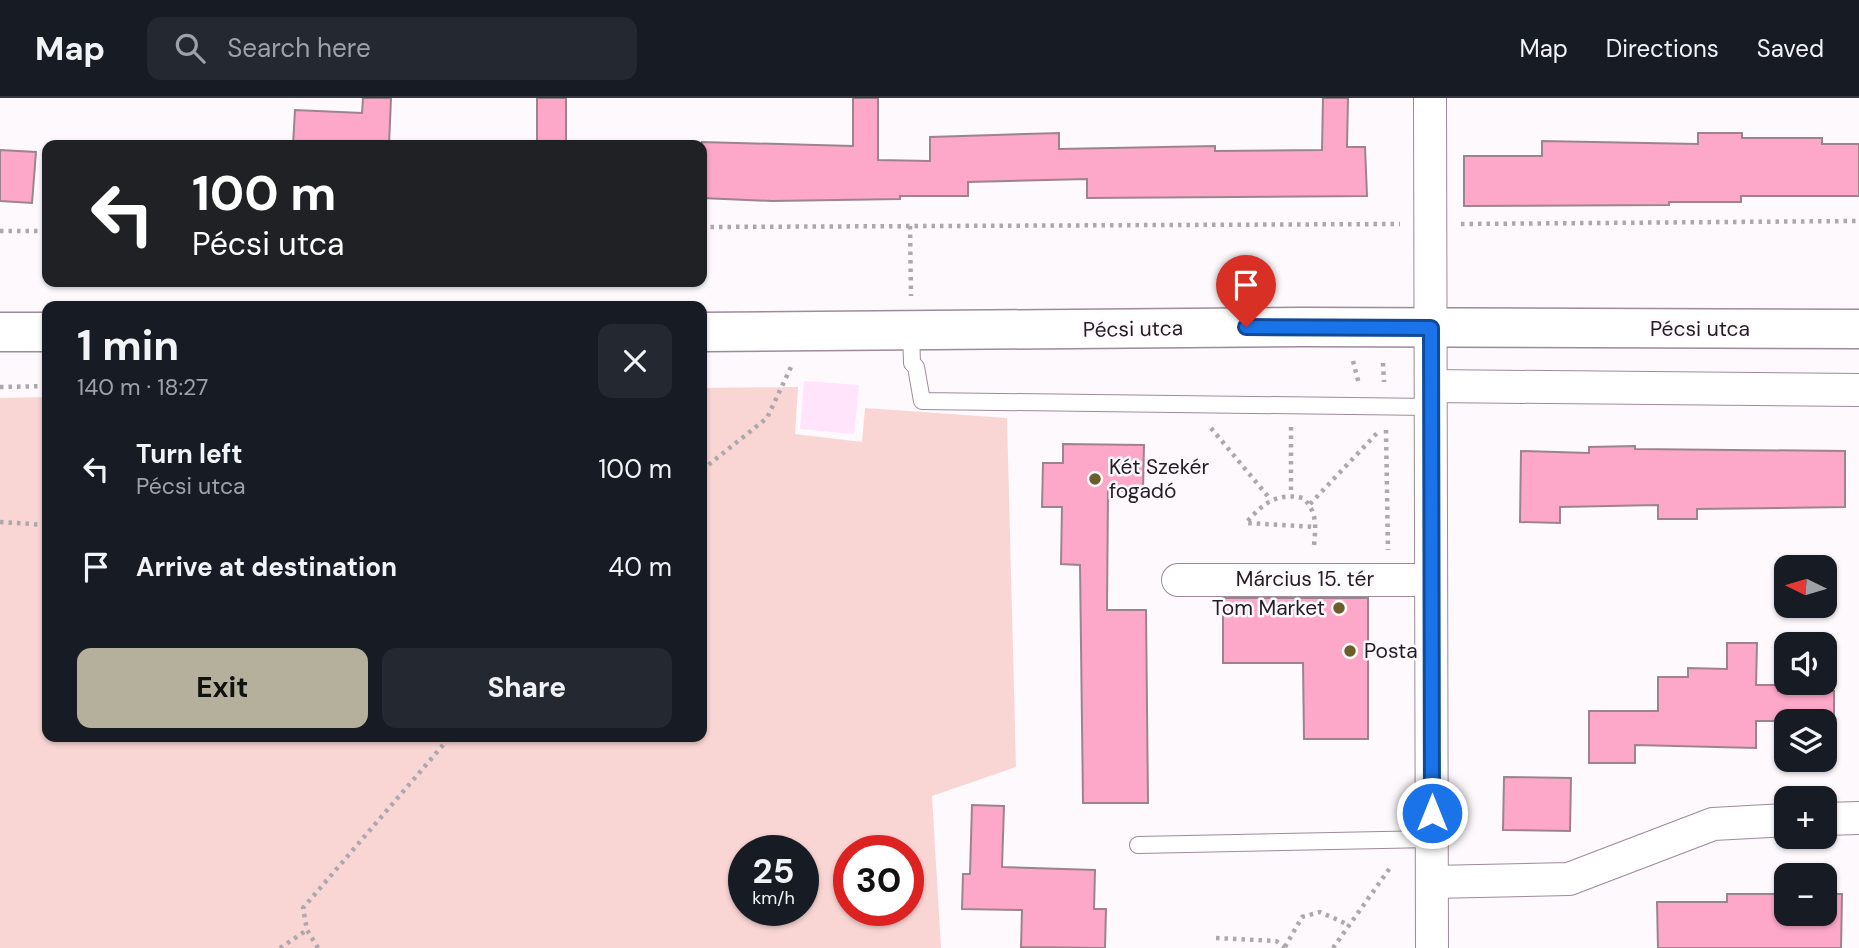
<!DOCTYPE html>
<meta charset="utf-8">
<style>
body{margin:0;font-family:"DM Sans",sans-serif;background:#242831;color:#f1f3f6;height:100vh;display:flex;flex-direction:column;font-size:26px;white-space:nowrap}
*{box-sizing:border-box;margin:0}
p{font-size:23px;color:#9ea1a6}
.icon{flex:none;width:38px;height:38px;fill:none;stroke:currentColor;stroke-width:2;stroke-linecap:round;stroke-linejoin:round}
.map{position:relative;flex:1;overflow:hidden}
.drawer{position:absolute;left:42px;top:203px;width:665px;height:441px;display:flex;flex-direction:column;background:#171b24;border-radius:14px;box-shadow:0 2px 5px #0004}
.drawer>*{flex:none}
.banner{position:absolute;left:42px;top:42px;width:665px;height:147px;border-radius:14px;box-shadow:0 2px 5px #0004;background:#202124;color:#fff;overflow:hidden}
.needle{width:46px;rotate:275deg}
.buttons{position:absolute;left:1774px;top:457px;display:grid;gap:14px}
.buttons a{display:grid;place-items:center;width:63px;height:63px;border-radius:14px;background:#171b24;box-shadow:0 2px 5px #0004;font-size:35px}
.speed{position:absolute;left:728px;top:737px;display:flex;gap:14px;font-size:35px;font-weight:700;text-align:center}
.speed>*{display:grid;place-content:center;width:91px;height:91px;border-radius:50%;background:#171b24;box-shadow:0 2px 5px #0004;line-height:1}
.speed small{font-size:18px;font-weight:400}
.speed .limit{border:10px solid #d22;background:#fff;color:#111}
.pin{position:absolute;display:grid;place-items:center;width:60px;height:60px;color:#fff;margin:-72px -30px;border-radius:50% 50% 50% 0;rotate:-45deg;box-shadow:0 0 7px #0007}
.pin .icon{rotate:45deg}
.me{position:absolute;width:77px;margin:-38px;rotate:0deg;stroke-linejoin:round;filter:drop-shadow(0 0 5px #0008)}
.turn{display:flex;align-items:center;gap:24px;height:147px;padding:0 35px;font-size:32px}
.turn .icon{width:91px;height:91px;stroke-width:2.5}
.turn b{display:block;font-size:49px;line-height:60px}
.round{display:grid;place-items:center;flex:none;width:74px;height:74px;border-radius:14px;background:#242831}
.headline{display:flex;align-items:center;justify-content:space-between;height:119px;padding:0 35px}
h1{font-size:42px;font-weight:700;line-height:52px}
.action{display:flex;gap:14px;margin-top:auto;padding:14px 35px}
.action a{flex:1;height:80px;border-radius:14px;background:#b5b09b;color:#111;font-size:28px;font-weight:700;line-height:80px;text-align:center}
.action a+a{background:#242831;color:#f1f3f6}
ul{padding:0;list-style:none}
li{display:flex;align-items:center;gap:21px;height:98px;padding:0 35px}
li div{flex:1}
li b{display:block;font-size:26px}
li em{font-style:normal}
header{display:flex;align-items:center;gap:42px;box-sizing:border-box;height:98px;padding:0 35px;background:#171b24;border-bottom:2px solid #363941}
header strong{font-size:33px}
nav{display:flex;gap:38px;margin-inline-start:auto;font-size:24px}
.search{width:490px;height:63px;background:#242831;display:flex;align-items:center;gap:18px;box-sizing:border-box;padding:0 24px;border-radius:14px;color:#9ea1a6;font-size:26px}
.map>svg:first-child{display:block}
</style>
<header>
<strong>Map</strong>
<div class="search"><svg class="icon" aria-label="search" viewBox="0 0 24 24"><circle cx="10" cy="10" r="6"/><path d="M15 15l6 6"/></svg>Search here</div>
<nav><a>Map</a><a>Directions</a><a>Saved</a></nav>
</header>
<div class="map">
<svg width="1859" height="850" viewBox="0 0 1859 850">
<rect width="100%" height="100%" fill="#fdf9fd"/>
<path fill="#ffe4fb" d="M804,283L859,287L854,336L800,331Z"/>
<path fill="#f9d6d4" fill-rule="evenodd" d="M798,289L795,336L862,344L865,310L1007,320L1016,669L932,698L941,850H0V300L47,299V639H702V290ZM744,752H803V812H744ZM908,752V812H849V752Z"/>
<g fill="#fda8c8" stroke="#9d848c" stroke-width="2">
<path d="M363,0H391L389,47H293L295,12L362,15Z"/>
<rect x="537" y="0" width="29" height="47"/>
<path d="M853,0H878V62L930,63V39L1059,35V51L1215,48V53L1322,52L1323,0H1348L1347,49H1365L1367,98L1087,100V81L968,84V98H900V101L772,103L702,100V44L853,48Z"/>
<path d="M1698,35H1742V40H1822V46H1859V98H1741V104H1669V107L1464,108V58H1542V43L1698,46Z"/>
<path d="M0,52L36,54L32,105L0,103Z"/>
<path d="M1063,346L1144,347L1143,393H1108L1107,512H1146L1148,705H1083L1080,467L1061,466L1062,409H1042L1043,365H1063Z"/>
<path d="M1635,348V351L1845,353V409L1697,411V421H1658V407L1560,409V425L1520,424L1521,353L1589,355V349Z"/>
<path d="M1223,500H1368V641H1304L1303,565H1223Z"/>
<path d="M1727,545H1757L1756,587H1778V593H1834V623H1756V650L1635,647V665H1589V613H1658V579H1688V570L1727,571Z"/>
<path d="M1504,679L1571,680L1570,733L1503,732Z"/>
<path d="M972,707L1004,708L1002,769L1095,772L1094,811H1106L1105,850L1021,849L1022,812L962,811L963,776H970Z"/>
<path d="M1727,796H1787V816H1825V796H1842L1841,850H1658L1657,804H1727Z"/>
</g>
<g fill="none" stroke-linecap="round" stroke-linejoin="round">
<defs>
<g id="lane">
<path d="M911,234L912,265L916,269L922,303L1431,309"/>
<path d="M1138,747L1432,741"/>
</g>
<g id="street">
<path d="M1430,0L1432,850"/>
<path d="M1431,288L1859,292"/>
<path d="M1178,482H1431"/>
<path d="M1825,721L1859,720"/>
<path d="M1432,784L1569,781L1713,726L1787,722"/>
</g>
<g id="secondary">
<path d="M0,234H47"/>
<path d="M702,234L1302,229L1859,231"/>
</g>
</defs>
<use href="#lane" stroke="#9d8a9a" stroke-width="18"/>
<use href="#street" stroke="#9d8a9a" stroke-width="34"/>
<use href="#secondary" stroke="#9d8a9a" stroke-width="41"/>
<g stroke="#ada8ac" stroke-width="4.5" stroke-dasharray="3.5 5" stroke-linecap="butt">
<path d="M1461,126L1859,123"/>
<path d="M910,128L911,198"/>
<path d="M702,129L1400,126"/>
<path d="M0,133H47"/>
<path d="M1353,263L1359,286"/>
<path d="M1383,265L1384,284"/>
<path d="M0,289L47,288"/>
<path d="M1291,329V397"/>
<path d="M1211,330L1271,402"/>
<path d="M1386,332L1388,452"/>
<path d="M702,372L767,320L791,269"/>
<path d="M1310,406L1379,333"/>
<path d="M0,424L47,427"/>
<path d="M1314,447C1316,428 1317,413 1303,400C1277,394 1262,406 1246,425L1316,429"/>
<path d="M1216,840L1276,843L1286,850"/>
<path d="M1285,849L1302,819L1320,814L1349,827"/>
<path d="M280,850L307,832"/>
<path d="M318,850L307,832L303,810L450,639"/>
<path d="M1333,850L1392,767"/>
</g>
<use href="#lane" stroke="#fff" stroke-width="16"/>
<use href="#street" stroke="#fff" stroke-width="32"/>
<use href="#secondary" stroke="#fff" stroke-width="38"/>
</g>
<g fill="none" stroke-linecap="round" stroke-linejoin="round">
<defs>
<path id="route" d="M1246,229L1431,230L1432,715"/>
</defs>
<use href="#route" stroke="#114b97" stroke-width="18"/>
<use href="#route" stroke="#1a73e8" stroke-width="12"/>
</g>
<g fill="#6b5e2b" stroke="#fdf9fd" stroke-width="2.5">
<circle cx="1095" cy="381" r="7"/>
<circle cx="1339" cy="510" r="7"/>
<circle cx="1350" cy="553" r="7"/>
</g>
<g text-anchor="middle" stroke-width="5" stroke-linejoin="round" paint-order="stroke">
<g font-size="21" fill="#231c22" stroke="#fdf9fd">
<text transform="translate(1133 231) rotate(-1)" y="7">Pécsi utca</text>
<text x="1700" y="238">Pécsi utca</text>
<text x="1305" y="488">Március 15. tér</text>
</g>
<g font-size="21" fill="#231c22" stroke="#fdf9fd" text-anchor="start">
<text x="1109" y="376">Két Szekér<tspan x="1109" dy="24">fogadó</tspan></text>
<text x="1325" y="517" text-anchor="end">Tom Market</text>
<text x="1364" y="560">Posta</text>
</g>
</g>
</svg>
<div class="buttons">
<a><svg class="needle" viewBox="-14 -14 28 28"><path d="M0-13l5 13h-10z" fill="#e53935"/><path d="M0 13l5-13h-10z" fill="#9ea1a6"/></svg></a>
<a><svg class="icon" aria-label="sound" viewBox="0 0 24 24"><path d="M4 9h4l5-4v14l-5-4H4zM17 9q2 3 0 6"/></svg></a>
<a><svg class="icon" aria-label="layers" viewBox="0 0 24 24"><path d="M12 4l9 5-9 5-9-5zM3 14l9 5 9-5"/></svg></a>
<a>+</a>
<a>−</a>
</div>
<div class="speed"><div>25<small>km/h</small></div><div class="limit">30</div></div>
<div class="pin" style="left:1246px;top:229px;background:#d93025"><svg class="icon" aria-label="arrive" viewBox="0 0 24 24"><path d="M6 21V4h12l-3 4 3 4H6"/></svg></div>
<svg class="me" style="left:1432px;top:715px" viewBox="-20 -20 40 40"><circle r="17" fill="#1a73e8" stroke="#fff" stroke-width="3"/><path d="M0-11L8 9 0 5-8 9z" fill="#fff"/></svg>
<div class="banner">
<div class="turn"><svg class="icon" aria-label="left" viewBox="0 0 24 24"><path d="M17 20v-9H6M10 6l-5 5 5 5"/></svg><div><b>100 m</b>Pécsi utca</div></div>
</div>
<section class="drawer">
<div class="headline"><div><h1>1 min</h1><p>140 m · 18:27</p></div><a class="round"><svg class="icon" aria-label="close" viewBox="0 0 24 24"><path d="M6 6l12 12M18 6L6 18"/></svg></a></div>
<ul>
<li><svg class="icon" aria-label="left" viewBox="0 0 24 24"><path d="M17 20v-9H6M10 6l-5 5 5 5"/></svg><div><b>Turn left</b><p>Pécsi utca</p></div><em>100 m</em></li>
<li><svg class="icon" aria-label="arrive" viewBox="0 0 24 24"><path d="M6 21V4h12l-3 4 3 4H6"/></svg><div><b>Arrive at destination</b></div><em>40 m</em></li>
</ul>
<div class="action"><a>Exit</a><a>Share</a></div>
</section>
</div>
